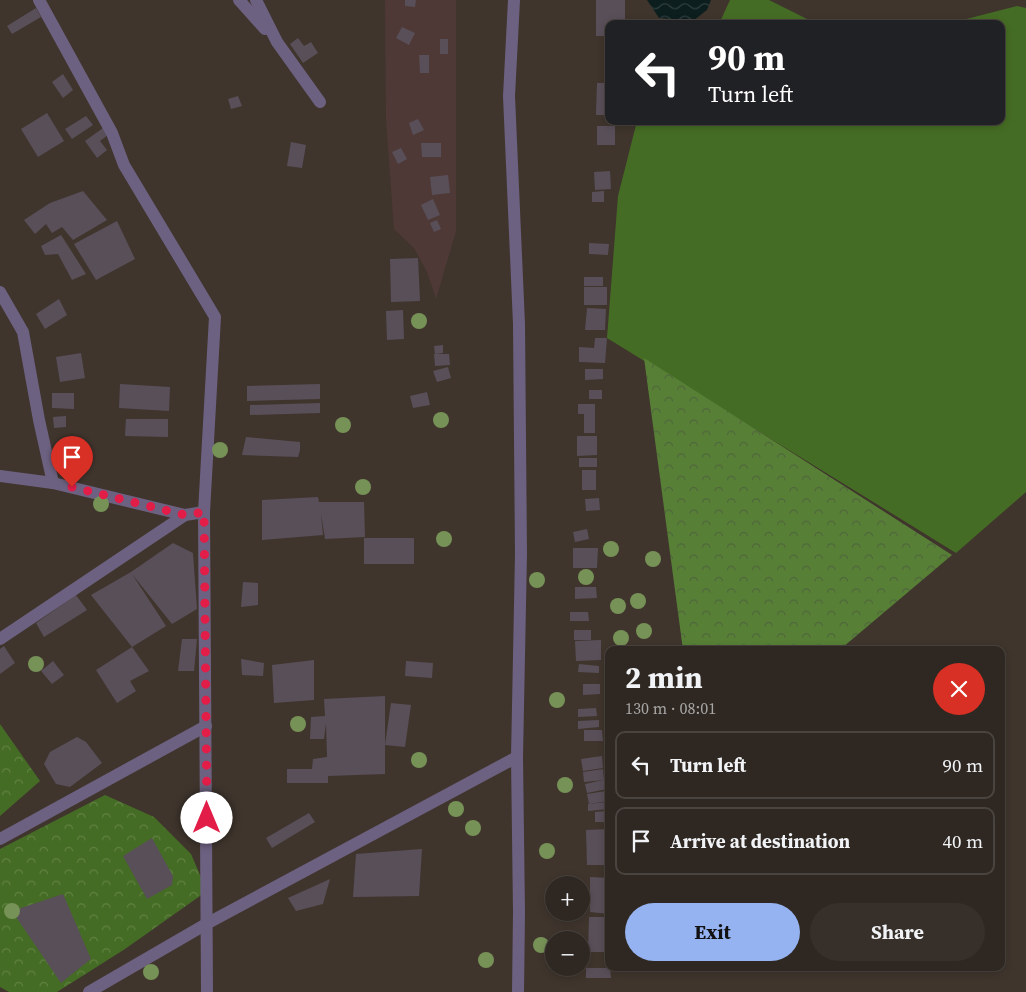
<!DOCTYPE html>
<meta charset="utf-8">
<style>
body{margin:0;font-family:"Source Serif 4",serif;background:#37302a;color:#f1f3f6;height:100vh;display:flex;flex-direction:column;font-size:19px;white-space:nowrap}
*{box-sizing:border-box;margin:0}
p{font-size:16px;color:#a7a6a5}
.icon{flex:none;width:28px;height:28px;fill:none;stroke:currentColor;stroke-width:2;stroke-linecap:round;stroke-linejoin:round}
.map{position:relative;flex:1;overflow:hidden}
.panel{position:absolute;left:605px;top:646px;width:400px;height:325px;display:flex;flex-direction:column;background:#2f2822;border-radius:10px;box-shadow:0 2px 8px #0003,0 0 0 1px #4a4440}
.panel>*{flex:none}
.banner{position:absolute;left:605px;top:20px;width:400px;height:105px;border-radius:10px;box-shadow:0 2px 8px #0003,0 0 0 1px #4a4440;background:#202124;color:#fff;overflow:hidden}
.controls{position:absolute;left:545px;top:876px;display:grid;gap:10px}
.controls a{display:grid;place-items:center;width:45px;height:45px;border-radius:50%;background:#2f2822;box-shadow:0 2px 8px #0003,0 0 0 1px #4a4440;font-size:25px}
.pin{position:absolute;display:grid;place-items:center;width:42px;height:42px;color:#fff;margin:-51px -21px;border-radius:50% 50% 50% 0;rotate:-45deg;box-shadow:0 0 5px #0007}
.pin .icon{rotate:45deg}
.me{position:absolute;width:55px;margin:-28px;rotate:0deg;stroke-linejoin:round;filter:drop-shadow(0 0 4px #0008)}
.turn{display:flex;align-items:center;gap:18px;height:105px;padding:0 20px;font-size:22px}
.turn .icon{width:65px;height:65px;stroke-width:2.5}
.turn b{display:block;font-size:35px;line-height:42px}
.round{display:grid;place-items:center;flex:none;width:52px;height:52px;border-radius:26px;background:#37302a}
.headline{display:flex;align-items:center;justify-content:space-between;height:85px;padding:0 20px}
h1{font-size:30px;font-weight:700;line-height:38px}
.cta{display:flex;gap:10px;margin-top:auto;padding:10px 20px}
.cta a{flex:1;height:58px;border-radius:30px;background:#95b2f1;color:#111;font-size:20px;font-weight:700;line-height:58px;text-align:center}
.cta a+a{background:#37302a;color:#f1f3f6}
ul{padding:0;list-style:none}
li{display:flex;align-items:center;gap:15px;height:68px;margin:0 10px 8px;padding:0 10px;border:2px solid #4a4440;border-radius:10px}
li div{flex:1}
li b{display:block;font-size:19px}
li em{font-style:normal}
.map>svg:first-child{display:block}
</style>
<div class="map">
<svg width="1026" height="992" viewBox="0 0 1026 992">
<defs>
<pattern id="forest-crowns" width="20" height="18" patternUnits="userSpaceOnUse" patternTransform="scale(1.25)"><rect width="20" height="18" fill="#578036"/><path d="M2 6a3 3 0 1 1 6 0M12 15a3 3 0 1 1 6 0" fill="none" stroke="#4f653c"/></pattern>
<pattern id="park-crowns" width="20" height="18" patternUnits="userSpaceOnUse" patternTransform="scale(1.25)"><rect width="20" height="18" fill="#456c24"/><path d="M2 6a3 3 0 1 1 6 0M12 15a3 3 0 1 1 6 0" fill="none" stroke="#608143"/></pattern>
<pattern id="water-waves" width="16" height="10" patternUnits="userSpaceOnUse" patternTransform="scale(1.25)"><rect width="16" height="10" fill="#0d1e1f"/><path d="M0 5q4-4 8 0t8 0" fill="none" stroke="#303f3f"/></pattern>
</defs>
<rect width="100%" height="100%" fill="#3f352d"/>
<path fill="#4e3937" d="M385,0H456V231L436,299L427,272L414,248L394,229L386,119Z"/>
<g fill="#456c24">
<path d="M730,0H769L817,24H719Z"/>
<path d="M1017,6L1026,8V492L956,553L607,338L618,196L637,121H1001V24H947Z"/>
</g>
<path fill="url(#forest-crowns)" d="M644,358L952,555L843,647L831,650H683Z"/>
<g fill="url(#park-crowns)">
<path d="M0,724L40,781L0,816Z"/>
<path d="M105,795L154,817L191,854L207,891L125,949L57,992H9L0,987V849Z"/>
</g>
<path fill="url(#water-waves)" d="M647,0H711L707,10L693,21L659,18Z"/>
<g fill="#594f59">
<path d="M405,0H416L415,7L405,6Z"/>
<path d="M596,0H625V24H609V36H596Z"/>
<path d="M36,8L41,17L12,34L7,26Z"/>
<path d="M402,27L415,33L409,45L396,38Z"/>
<path d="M298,38L304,46L311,42L318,53L303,63L290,44Z"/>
<rect x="440" y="39" width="8" height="15"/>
<path d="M419,55H429V73H420Z"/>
<path d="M63,74L73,90L63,98L52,82Z"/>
<path d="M597,83H609V115H596Z"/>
<path d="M238,96L242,106L231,109L228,99Z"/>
<path d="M47,113L64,141L38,157L21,129Z"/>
<path d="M86,116L93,125L72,139L65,129Z"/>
<path d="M418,119L424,130L413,135L409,123Z"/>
<rect x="597" y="126" width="18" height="19"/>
<path d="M103,128L108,135L100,141L107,150L97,158L85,141Z"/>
<path d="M291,142L306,145L302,168L287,166Z"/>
<path d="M421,143H441V157H422Z"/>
<path d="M401,148L407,159L398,164L392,152Z"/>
<path d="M610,171L611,189L595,190L594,172Z"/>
<path d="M448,175L450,193L432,195L430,177Z"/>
<path d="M83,191L107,220L73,240L62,227L52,233L46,224L35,234L24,220L50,203Z"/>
<path d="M604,191V202H592V192Z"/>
<path d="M433,199L440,215L428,220L421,205Z"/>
<path d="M437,220L441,229L434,232L430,223Z"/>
<path d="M117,221L135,259L96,280L74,244Z"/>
<path d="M61,235L86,274L72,280L58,254L45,255L41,246Z"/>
<path d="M589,243L609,244L608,255L589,254Z"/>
<path d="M418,258L420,301L391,302L390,259Z"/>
<rect x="584" y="277" width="19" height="9"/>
<rect x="584" y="287" width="23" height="18"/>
<path d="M59,299L67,315L45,329L36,314Z"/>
<path d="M587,308L606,309L605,330H585Z"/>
<path d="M403,310L404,339L387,340L386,311Z"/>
<path d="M595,338H607L605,363L579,362V347L594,348Z"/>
<path d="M443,345V353L435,354L434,346Z"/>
<path d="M81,353L85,378L60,382L56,357Z"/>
<path d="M434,354H449L450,365L435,366Z"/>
<path d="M448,367L451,378L437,382L433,371Z"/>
<path d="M585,369H603V379L585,380Z"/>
<path d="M120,384L170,387L169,411L119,408Z"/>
<path d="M320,384V399L247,401V386Z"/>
<rect x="589" y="390" width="13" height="9"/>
<path d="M427,392L430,405L413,408L410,396Z"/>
<path d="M52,393H74V409L52,408Z"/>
<path d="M320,403V413L250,415V405Z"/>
<path d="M578,404H595V433H584V414H578Z"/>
<path d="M66,416V427L54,428L53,417Z"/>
<path d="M126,419H168V437L125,436Z"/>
<path d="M577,436H597V455L577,456Z"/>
<path d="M246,437L300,442V450L298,457L242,455Z"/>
<rect x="579" y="458" width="18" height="9"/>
<rect x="582" y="470" width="14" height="20"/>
<path d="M318,497L319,502H364L365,537L325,539L321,513L323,535L262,540V500Z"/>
<path d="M599,498L600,510L586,511L585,499Z"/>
<path d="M587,529L589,539L575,542L573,532Z"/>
<rect x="364" y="538" width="50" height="26"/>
<path d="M173,543L193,553L197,609L172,624L132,574L166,626L132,647L91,595L131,572Z"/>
<path d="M573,548H598L597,568H573Z"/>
<path d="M243,582L258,583V605L241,607Z"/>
<path d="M575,587H596L597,598L575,599Z"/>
<path d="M76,595L87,610L44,637L36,623Z"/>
<path d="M570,612H588L589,621H570Z"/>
<rect x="574" y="630" width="17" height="10"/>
<path d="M182,639H197L194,671H178Z"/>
<path d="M601,640V660L576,661L575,641Z"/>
<path d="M4,646L15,663L0,674V649Z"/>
<path d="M132,647L149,671L130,681L136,691L117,703L96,670Z"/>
<path d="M241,659L264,663L263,676L242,675Z"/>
<path d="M314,660V700L274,703L272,665Z"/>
<path d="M53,661L64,675L52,684L41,671Z"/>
<path d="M406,661L433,663L432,678L405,676Z"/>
<path d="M579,664L599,666V673L578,672Z"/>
<path d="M583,684H600V694L583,695Z"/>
<path d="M385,696V774L328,776V783H287V769H312L313,759L327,757L326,723L324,739H310L311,717L325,716L324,699Z"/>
<path d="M391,703L411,705L405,747L385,745Z"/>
<path d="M596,708L597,716L578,717V709Z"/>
<path d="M599,720V727L578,729V721Z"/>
<path d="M584,730H602L603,741H584Z"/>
<path d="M77,737L86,742L102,763L70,787L56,784L44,764L50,752Z"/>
<path d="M602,756L603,768L583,771L581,759Z"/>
<path d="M603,769L604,780L584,782L583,772Z"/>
<path d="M603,780H605L607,789L587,793L585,784Z"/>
<path d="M606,791L608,801L589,804L587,794Z"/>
<path d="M607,802L608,809L588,811V804Z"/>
<path d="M607,811V822H595V812Z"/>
<path d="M309,813L315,822L272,848L266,838Z"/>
<path d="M609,829V865H587L586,830Z"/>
<path d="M152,838L173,876L172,885L147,899L123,856Z"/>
<path d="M422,849L419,896L353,897L356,854Z"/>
<path d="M590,877L609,878V914L590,912Z"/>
<path d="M330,879L323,904L296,911L288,898Z"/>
<path d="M63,894L91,959L61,983L12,911Z"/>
<path d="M589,917H609V952H588Z"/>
<path d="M586,968H610L611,978H586Z"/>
</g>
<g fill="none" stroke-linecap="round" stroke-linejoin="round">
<g stroke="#6d6181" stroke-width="12">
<path d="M39,0L112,133L124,165L215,317L204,512L207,992"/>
<path d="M239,0L265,29"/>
<path d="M256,0L277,42L320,102"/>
<path d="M514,0L509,96L519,324L521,554L517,757L519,912L518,992"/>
<path d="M0,292L23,332L39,420L53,483"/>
<path d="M0,476L53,483L185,515"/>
<path d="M0,639L185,515L204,512"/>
<path d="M0,839L206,726"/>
<path d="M89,992L208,923L517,757"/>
</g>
</g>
<g fill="#779257">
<circle cx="419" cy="321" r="8"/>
<circle cx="441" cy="420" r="8"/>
<circle cx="343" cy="425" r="8"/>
<circle cx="220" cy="450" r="8"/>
<circle cx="363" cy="487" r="8"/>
<circle cx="101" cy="504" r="8"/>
<circle cx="444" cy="539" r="8"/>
<circle cx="611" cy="549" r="8"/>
<circle cx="653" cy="559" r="8"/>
<circle cx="586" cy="577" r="8"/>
<circle cx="537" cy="580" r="8"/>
<circle cx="638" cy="601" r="8"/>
<circle cx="618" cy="606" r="8"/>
<circle cx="644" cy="631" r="8"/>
<circle cx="621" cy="638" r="8"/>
<circle cx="36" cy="664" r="8"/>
<circle cx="557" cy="700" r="8"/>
<circle cx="298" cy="724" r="8"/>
<circle cx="419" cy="760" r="8"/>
<circle cx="565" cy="785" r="8"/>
<circle cx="456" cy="809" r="8"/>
<circle cx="473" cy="828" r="8"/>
<circle cx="547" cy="851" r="8"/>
<circle cx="12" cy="911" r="8"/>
<circle cx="541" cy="945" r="8"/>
<circle cx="486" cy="960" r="8"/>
<circle cx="151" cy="972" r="8"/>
</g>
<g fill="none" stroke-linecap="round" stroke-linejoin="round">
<path stroke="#e11d48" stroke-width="9" stroke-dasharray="0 16.2" d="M72,487L185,515L204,512L207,818"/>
</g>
</svg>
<div class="controls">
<a>+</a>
<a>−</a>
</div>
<div class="pin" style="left:72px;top:487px;background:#d93025"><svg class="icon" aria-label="arrive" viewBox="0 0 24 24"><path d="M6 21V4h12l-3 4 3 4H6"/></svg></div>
<svg class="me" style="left:207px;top:818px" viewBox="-20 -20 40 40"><circle r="19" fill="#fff"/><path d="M0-13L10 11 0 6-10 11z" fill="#e11d48"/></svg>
<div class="banner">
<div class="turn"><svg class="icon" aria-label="left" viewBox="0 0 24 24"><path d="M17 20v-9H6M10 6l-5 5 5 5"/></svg><div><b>90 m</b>Turn left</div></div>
</div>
<section class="panel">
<div class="headline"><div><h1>2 min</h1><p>130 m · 08:01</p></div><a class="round" style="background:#d93025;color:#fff"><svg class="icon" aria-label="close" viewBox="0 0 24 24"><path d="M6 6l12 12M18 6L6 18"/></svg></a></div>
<ul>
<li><svg class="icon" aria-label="left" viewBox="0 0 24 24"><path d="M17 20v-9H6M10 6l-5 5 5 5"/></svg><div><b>Turn left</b></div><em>90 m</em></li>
<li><svg class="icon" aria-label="arrive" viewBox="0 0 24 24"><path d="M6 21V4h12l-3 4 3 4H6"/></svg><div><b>Arrive at destination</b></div><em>40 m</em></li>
</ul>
<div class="cta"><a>Exit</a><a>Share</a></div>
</section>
</div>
